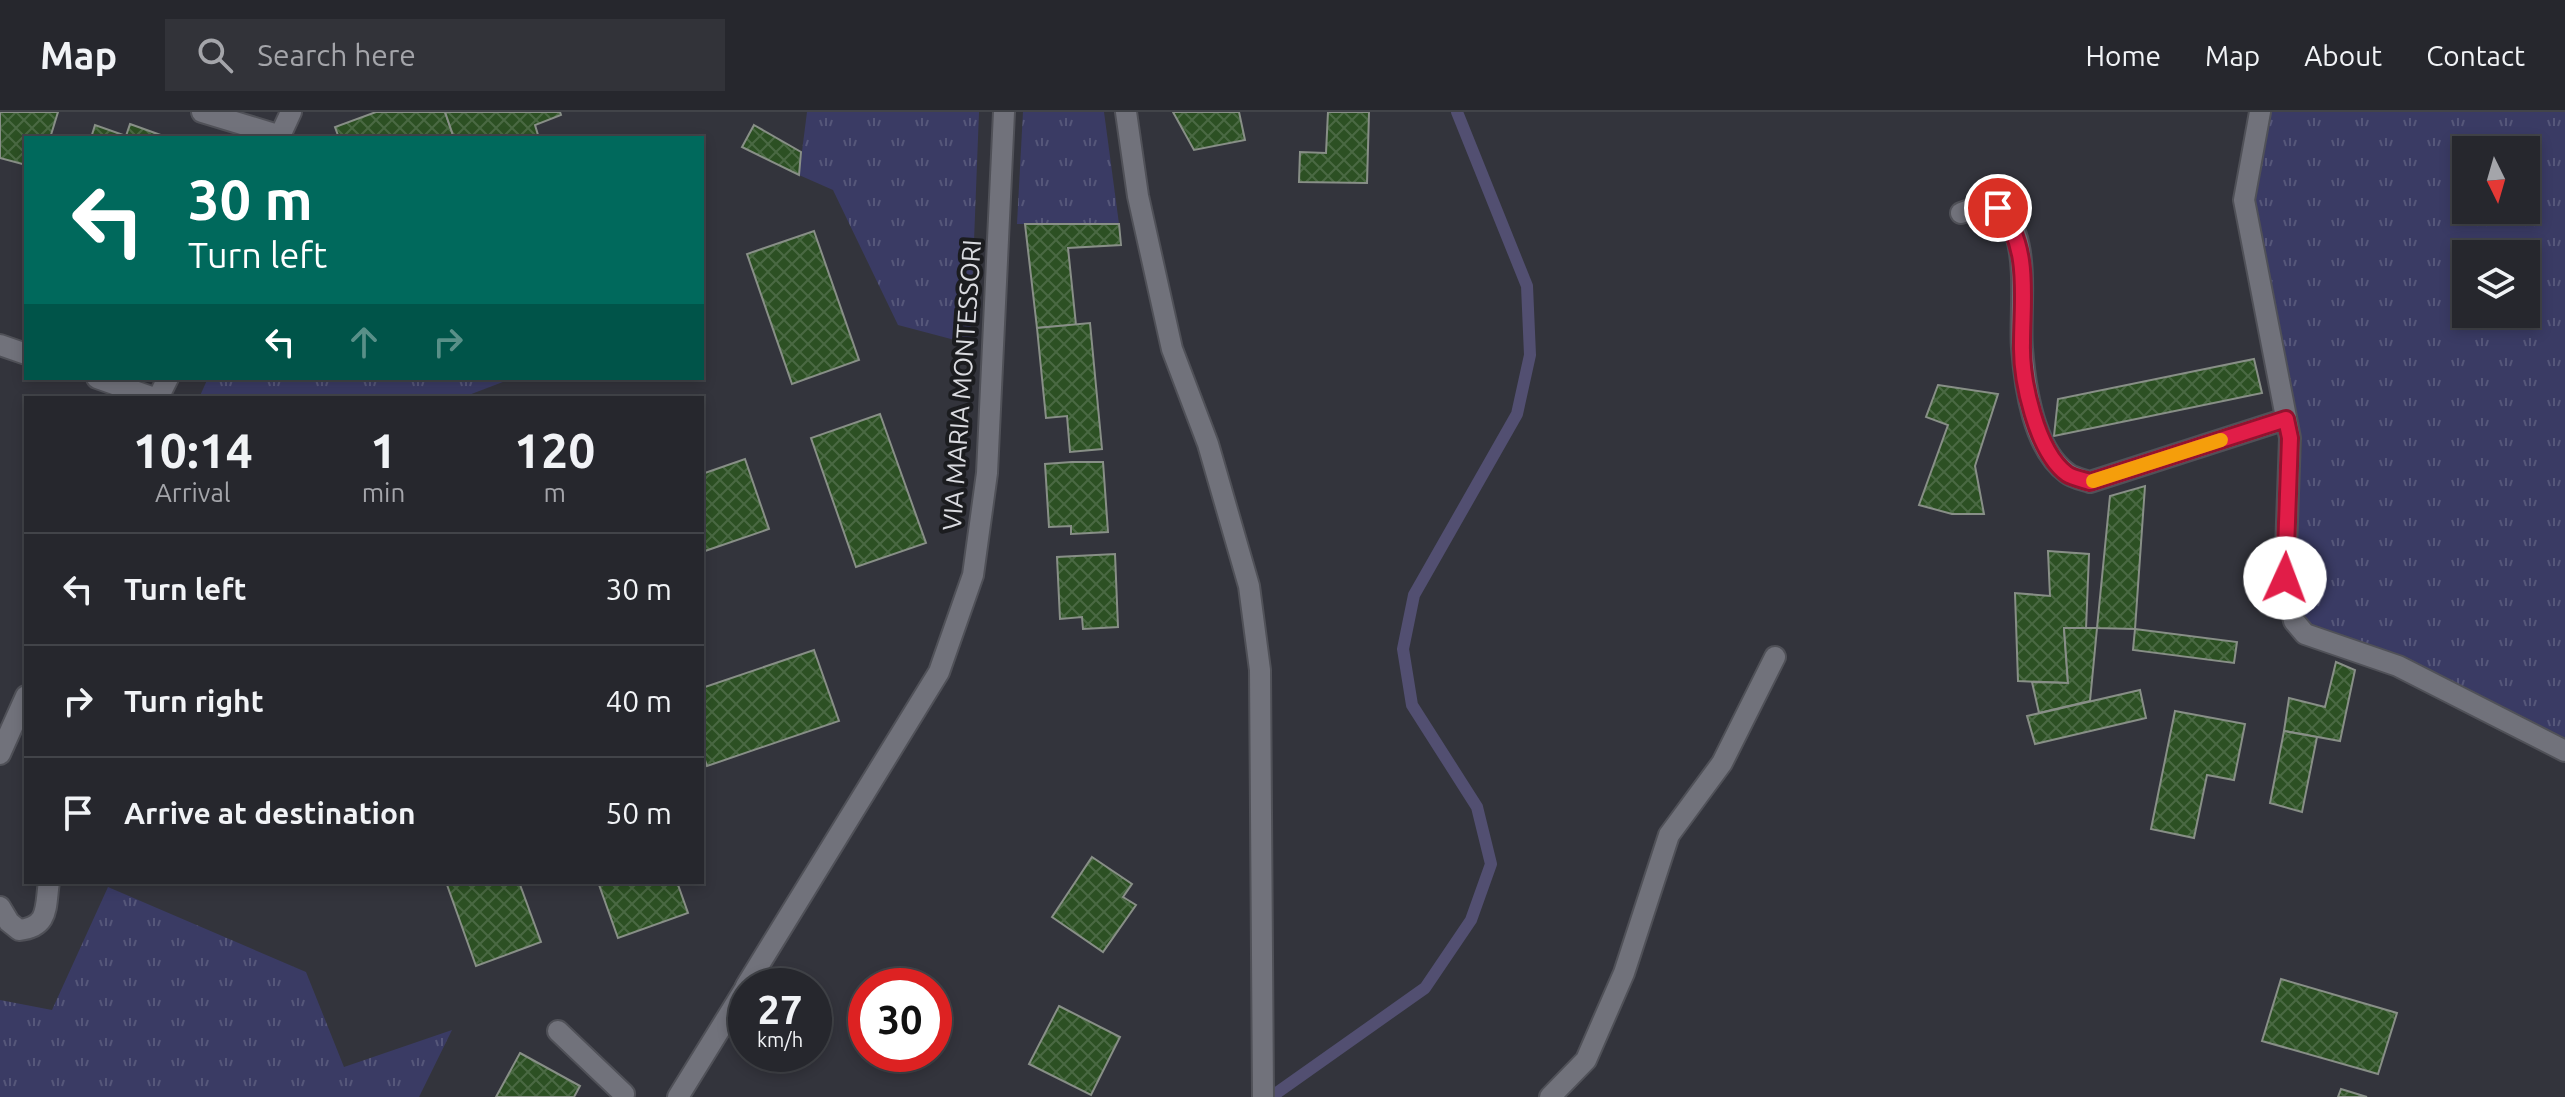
<!DOCTYPE html>
<style>
body{margin:0;font-family:Ubuntu,sans-serif;background:#323339;color:#f1f3f6;height:100vh;display:flex;flex-direction:column;font-size:30px;white-space:nowrap}
*{box-sizing:border-box;margin:0}
p{font-size:26px;color:#a4a5aa}
.icon{flex:none;width:44px;height:44px;fill:none;stroke:currentColor;stroke-width:2;stroke-linecap:round;stroke-linejoin:round}
.map{position:relative;flex:1;overflow:hidden}
.details{position:absolute;left:24px;top:284px;width:680px;height:488px;display:flex;flex-direction:column;background:#26272d;border-radius:0px;box-shadow:0 4px 12px #0003,0 0 0 2px #424449}
.details>*{flex:none}
.guide{position:absolute;left:24px;top:24px;width:680px;height:244px;border-radius:0px;box-shadow:0 4px 12px #0003,0 0 0 2px #424449;background:#00695c;color:#fff;overflow:hidden}
.needle{width:52px;rotate:175deg}
.tools{position:absolute;left:2452px;top:24px;display:grid;gap:16px}
.tools a{display:grid;place-items:center;width:88px;height:88px;border-radius:0px;background:#26272d;box-shadow:0 4px 12px #0003,0 0 0 2px #424449;font-size:40px}
.speed{position:absolute;left:728px;top:856px;display:flex;gap:16px;font-size:40px;font-weight:700;text-align:center}
.speed>*{display:grid;place-content:center;width:104px;height:104px;border-radius:50%;background:#26272d;box-shadow:0 4px 12px #0003,0 0 0 2px #424449;line-height:1}
.speed small{font-size:20px;font-weight:400}
.speed .limit{border:12px solid #d22;background:#fff;color:#111}
.pin{position:absolute;display:grid;place-items:center;width:68px;height:68px;color:#fff;margin:-34px;border:4px solid #fff;border-radius:50%;box-shadow:0 2px 8px #0007}
.me{position:absolute;width:88px;margin:-44px;rotate:2deg;stroke-linejoin:round;filter:drop-shadow(0 0 6px #0008)}
.turn{display:flex;align-items:center;gap:28px;height:168px;padding:0 32px;font-size:36px}
.turn .icon{width:104px;height:104px;stroke-width:2.5}
.turn b{display:block;font-size:56px;line-height:68px}
.lanes{display:flex;align-items:center;height:76px;padding:0 32px;background:#0003;justify-content:center;gap:40px;direction:ltr}
.lanes .off{opacity:.35}
.eta{display:flex;justify-content:space-evenly;align-items:center;height:136px;text-align:center}
.eta b{font-size:48px;font-weight:700;line-height:56px}
ul{padding:0;list-style:none}
li{display:flex;align-items:center;gap:24px;height:112px;padding:0 32px;border-top:2px solid #424449}
li div{flex:1}
li b{display:block;font-size:30px}
li em{font-style:normal}
header{display:flex;align-items:center;gap:48px;box-sizing:border-box;height:112px;padding:0 40px;background:#26272d;border-bottom:2px solid #424449}
header strong{font-size:38px}
nav{display:flex;gap:44px;margin-inline-start:auto;font-size:28px}
.search{width:560px;height:72px;background:#323339;display:flex;align-items:center;gap:20px;box-sizing:border-box;padding:0 28px;border-radius:0px;color:#a4a5aa;font-size:30px}
.map>svg:first-child{display:block}
</style>
<header>
<strong>Map</strong>
<div class="search"><svg class="icon" aria-label="search" viewBox="0 0 24 24"><circle cx="10" cy="10" r="6"/><path d="M15 15l6 6"/></svg>Search here</div>
<nav><a>Home</a><a>Map</a><a>About</a><a>Contact</a></nav>
</header>
<div class="map">
<svg width="2565" height="985" viewBox="0 0 2565 985">
<defs>
<pattern id="grass-tufts" width="24" height="20" patternUnits="userSpaceOnUse" patternTransform="scale(2)"><rect width="24" height="20" fill="#3a3b64"/><path d="M3 7l-1-3M5 7V3M7 7l1-3M15 17l-1-3M17 17v-4M19 17l1-3" fill="none" stroke="#56577a"/></pattern>
<pattern id="building-cross-hatch" width="8" height="8" patternUnits="userSpaceOnUse" patternTransform="scale(2)"><rect width="8" height="8" fill="#2c5023"/><path d="M0 0l8 8M0 8l8-8" fill="none" stroke="#4a6943"/></pattern>
</defs>
<rect width="100%" height="100%" fill="#33343c"/>
<g fill="url(#grass-tufts)" fill-rule="evenodd">
<path d="M807,0H979L970,232L898,213L833,78L799,63Z"/>
<path d="M1023,0H1104L1119,112H1017Z"/>
<path d="M2271,0H2565V628L2432,559L2333,524L2314,515L2303,504L2293,465L2302,330L2259,126L2254,85ZM2466,38H2526V98H2466ZM2466,142H2526V202H2466Z"/>
<path d="M208,266H513L461,286H199Z"/>
<path d="M108,775L306,860L344,955L452,918L419,985H0V888L52,898Z"/>
</g>
<g fill="none" stroke-linecap="round" stroke-linejoin="round">
<path stroke="#524f71" stroke-width="12" d="M1271,985L1425,876L1471,808L1491,752L1477,695L1412,593L1403,537L1414,483L1517,302L1530,243L1527,174L1457,0"/>
</g>
<g fill="url(#building-cross-hatch)" stroke="#888f87" stroke-width="2">
<path d="M0,0H58L50,26H26V53L0,46Z"/>
<path d="M376,0H445L454,26H339L335,15Z"/>
<path d="M445,0H560L561,3L535,13L538,23L530,26H454Z"/>
<path d="M1173,0H1239L1245,28L1194,38Z"/>
<path d="M1328,0H1369L1367,71L1299,70L1300,40L1326,41Z"/>
<path d="M130,12L169,26H91L95,13L126,24Z"/>
<path d="M754,13L801,40L799,63L742,35Z"/>
<path d="M1025,112H1119L1121,133L1068,136L1076,213L1037,216Z"/>
<path d="M814,119L859,248L792,272L747,142Z"/>
<path d="M1090,211L1102,337L1070,340L1067,304L1046,306L1037,216Z"/>
<path d="M2254,247L2262,281L2054,324L2058,287Z"/>
<path d="M1938,273L1998,282L1975,354L1984,402H1952L1919,393L1948,313L1926,305Z"/>
<path d="M880,302L926,431L856,455L811,326Z"/>
<path d="M745,347L769,417L702,440V362Z"/>
<path d="M1072,350H1103L1108,420L1071,422V414L1049,415L1045,352Z"/>
<path d="M2145,374L2135,517L2097,516L2110,384Z"/>
<path d="M2048,439L2089,442L2086,517L2064,516L2068,571L2018,569L2015,481L2050,484Z"/>
<path d="M1115,442L1118,515L1083,517L1082,505L1060,507L1057,445Z"/>
<path d="M2064,516H2097L2090,589L2039,601L2032,570L2068,571Z"/>
<path d="M2135,517L2237,530L2234,551L2133,538Z"/>
<path d="M814,538L839,609L707,654L702,639V576Z"/>
<path d="M2336,550L2355,558L2340,629L2284,619L2289,586L2325,595Z"/>
<path d="M2140,578L2146,606L2035,632L2027,604Z"/>
<path d="M2175,599L2245,612L2234,668L2207,663L2194,726L2151,717Z"/>
<path d="M2284,619L2317,625L2302,700L2270,691Z"/>
<path d="M1092,745L1132,772L1123,785L1136,793L1103,840L1052,805Z"/>
<path d="M446,770H519L541,830L476,854Z"/>
<path d="M598,770H677L688,801L618,826Z"/>
<path d="M2281,867L2397,901L2378,962L2262,929Z"/>
<path d="M1059,894L1120,925L1091,983L1029,952Z"/>
<path d="M520,941L580,974L574,985H496Z"/>
<path d="M2341,977L2367,985H2338Z"/>
</g>
<g fill="none" stroke-linecap="round" stroke-linejoin="round">
<defs>
<g id="lane">
<path d="M1961,101C2041,71 2018,192 2022,236C2025,275 2033,336 2067,361C2073,366 2084,368 2090,370L2286,307"/>
<path d="M0,795L9,810L19,818C50,815 45,794 49,770"/>
<path d="M1550,985L1586,948L1624,861L1669,723L1722,651L1775,545"/>
</g>
<g id="street">
<path d="M202,0L281,24"/>
<path d="M1126,0L1138,84L1172,237L1208,332L1249,474L1260,558L1263,985"/>
<path d="M2260,0L2244,88L2290,326L2285,466L2294,509L2305,522L2398,554L2565,639"/>
<path d="M279,26L291,0"/>
<path d="M0,233L26,242"/>
<path d="M97,266L154,286"/>
<path d="M158,286L168,266"/>
<path d="M0,642L26,584"/>
<path d="M558,919L624,982L623,985"/>
</g>
<g id="secondary">
<path d="M746,874L939,560L973,463L987,361L1004,0"/>
<path d="M678,985L746,875"/>
</g>
</defs>
<use href="#lane" stroke="#505158" stroke-width="24"/>
<use href="#street" stroke="#505158" stroke-width="24"/>
<use href="#secondary" stroke="#505158" stroke-width="24"/>
<use href="#lane" stroke="#71727b" stroke-width="20"/>
<use href="#street" stroke="#71727b" stroke-width="20"/>
<use href="#secondary" stroke="#71727b" stroke-width="20"/>
</g>
<g fill="none" stroke-linecap="round" stroke-linejoin="round">
<defs>
<path id="route" d="M1998,96C2031,133 2022,186 2022,231C2021,267 2036,339 2067,362C2073,366 2084,368 2090,370L2286,307L2290,326L2285,466"/>
</defs>
<use href="#route" stroke="#92132f" stroke-width="20"/>
<use href="#route" stroke="#e11d48" stroke-width="14"/>
<path stroke="#f59e0b" stroke-width="14" d="M2093,369L2221,328"/>
</g>
<g text-anchor="middle" stroke-width="8" stroke-linejoin="round" paint-order="stroke">
<g font-size="26" fill="#dadbe0" stroke="#1b1c1f">
<text transform="translate(962 273) rotate(-86)" y="9">VIA MARIA MONTESSORI</text>
</g>
</g>
</svg>
<div class="tools">
<a><svg class="needle" viewBox="-14 -14 28 28"><path d="M0-13l5 13h-10z" fill="#e53935"/><path d="M0 13l5-13h-10z" fill="#a4a5aa"/></svg></a>
<a><svg class="icon" aria-label="layers" viewBox="0 0 24 24"><path d="M12 4l9 5-9 5-9-5zM3 14l9 5 9-5"/></svg></a>
</div>
<div class="speed"><div>27<small>km/h</small></div><div class="limit">30</div></div>
<div class="pin" style="left:1998px;top:96px;background:#d93025"><svg class="icon" aria-label="arrive" viewBox="0 0 24 24"><path d="M6 21V4h12l-3 4 3 4H6"/></svg></div>
<svg class="me" style="left:2285px;top:466px" viewBox="-20 -20 40 40"><circle r="19" fill="#fff"/><path d="M0-13L10 11 0 6-10 11z" fill="#e11d48"/></svg>
<div class="guide">
<div class="turn"><svg class="icon" aria-label="left" viewBox="0 0 24 24"><path d="M17 20v-9H6M10 6l-5 5 5 5"/></svg><div><b>30 m</b>Turn left</div></div>
<div class="lanes"><svg class="icon" aria-label="left" viewBox="0 0 24 24"><path d="M17 20v-9H6M10 6l-5 5 5 5"/></svg><svg class="icon off" aria-label="ahead" viewBox="0 0 24 24"><path d="M12 20V5M6 11l6-6 6 6"/></svg><svg class="icon off" aria-label="right" viewBox="0 0 24 24"><path d="M7 20v-9h11M14 6l5 5-5 5"/></svg></div>
</div>
<section class="details">
<div class="eta">
<div><b>10:14</b><p>Arrival</p></div>
<div><b>1</b><p>min</p></div>
<div><b>120</b><p>m</p></div>
</div>
<ul>
<li><svg class="icon" aria-label="left" viewBox="0 0 24 24"><path d="M17 20v-9H6M10 6l-5 5 5 5"/></svg><div><b>Turn left</b></div><em>30 m</em></li>
<li><svg class="icon" aria-label="right" viewBox="0 0 24 24"><path d="M7 20v-9h11M14 6l5 5-5 5"/></svg><div><b>Turn right</b></div><em>40 m</em></li>
<li><svg class="icon" aria-label="arrive" viewBox="0 0 24 24"><path d="M6 21V4h12l-3 4 3 4H6"/></svg><div><b>Arrive at destination</b></div><em>50 m</em></li>
</ul>
</section>
</div>
